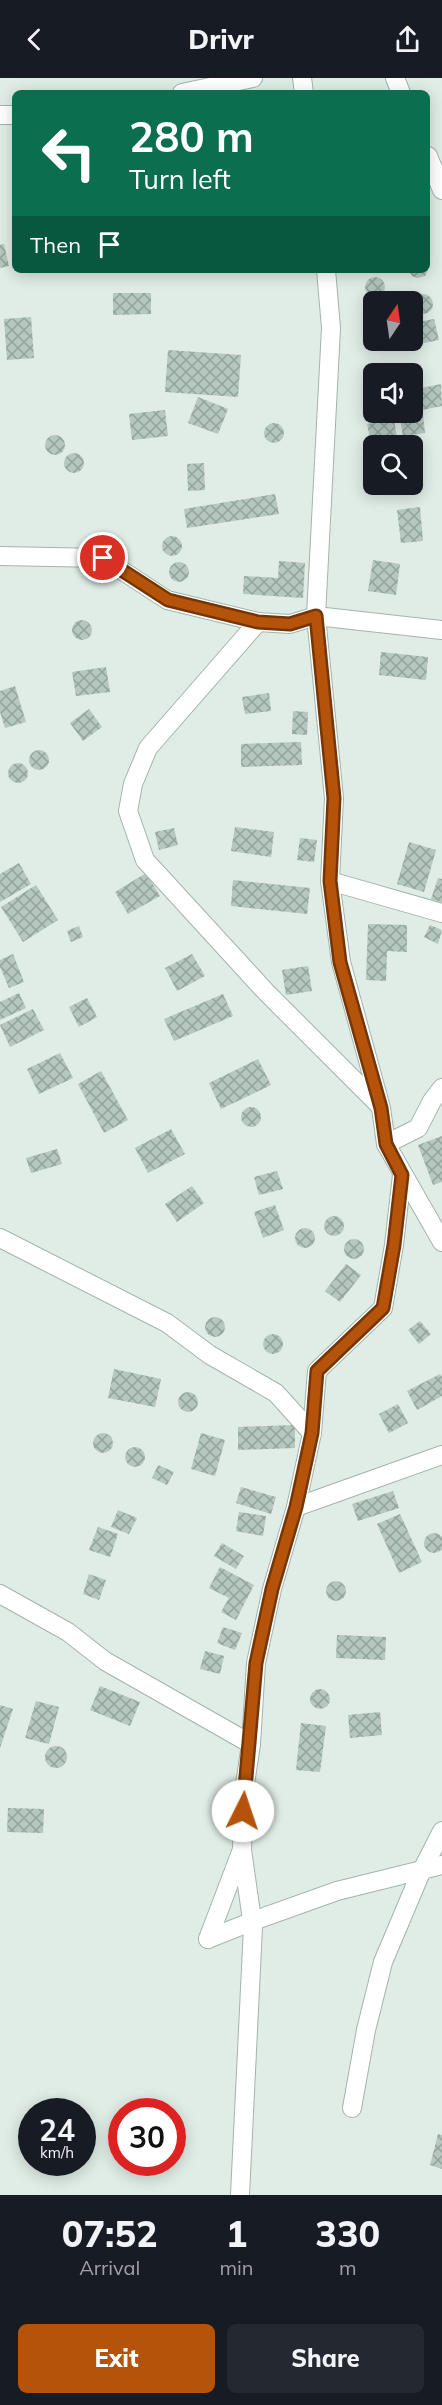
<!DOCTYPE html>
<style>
body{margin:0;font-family:Mulish,sans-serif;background:#242831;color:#f1f3f6;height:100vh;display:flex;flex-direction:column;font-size:22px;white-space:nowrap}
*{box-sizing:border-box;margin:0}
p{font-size:20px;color:#9ea1a6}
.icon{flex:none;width:33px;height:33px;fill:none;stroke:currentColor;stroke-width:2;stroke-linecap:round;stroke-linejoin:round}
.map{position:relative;height:2117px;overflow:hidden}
.side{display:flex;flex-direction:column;background:#171b24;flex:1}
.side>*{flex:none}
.hud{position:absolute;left:12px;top:12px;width:418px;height:183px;border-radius:9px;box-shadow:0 3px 15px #0003;background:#0b6e4f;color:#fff;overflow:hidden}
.needle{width:39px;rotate:13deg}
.tools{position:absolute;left:363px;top:213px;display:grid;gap:12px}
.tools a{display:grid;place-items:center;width:60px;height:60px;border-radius:9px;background:#171b24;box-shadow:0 3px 15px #0003;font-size:30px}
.speed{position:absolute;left:18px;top:2020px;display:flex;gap:12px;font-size:30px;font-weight:700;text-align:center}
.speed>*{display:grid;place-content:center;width:78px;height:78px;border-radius:50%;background:#171b24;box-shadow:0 3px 15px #0003;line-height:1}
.speed small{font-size:15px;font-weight:400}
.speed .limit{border:9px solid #d22;background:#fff;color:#111}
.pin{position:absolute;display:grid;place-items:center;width:51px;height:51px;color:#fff;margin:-26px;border:3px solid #fff;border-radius:50%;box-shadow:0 2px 6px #0007}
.me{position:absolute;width:66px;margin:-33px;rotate:4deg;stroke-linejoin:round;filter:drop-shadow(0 0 4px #0008)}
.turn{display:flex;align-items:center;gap:21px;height:126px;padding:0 18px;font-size:27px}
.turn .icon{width:78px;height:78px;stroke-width:2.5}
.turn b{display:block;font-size:42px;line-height:51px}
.then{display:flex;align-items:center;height:57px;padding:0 18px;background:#0003;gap:12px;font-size:22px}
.eta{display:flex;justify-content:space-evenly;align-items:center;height:102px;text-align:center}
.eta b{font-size:36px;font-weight:800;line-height:42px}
.cta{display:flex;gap:12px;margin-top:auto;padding:12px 18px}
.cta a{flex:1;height:69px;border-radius:9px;background:#b45309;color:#fff;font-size:24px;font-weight:800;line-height:69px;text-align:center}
.cta a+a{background:#242831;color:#f1f3f6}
header{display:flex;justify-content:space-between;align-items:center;height:78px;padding:0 18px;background:#171b24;font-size:27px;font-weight:800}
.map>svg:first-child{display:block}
</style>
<header><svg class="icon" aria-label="back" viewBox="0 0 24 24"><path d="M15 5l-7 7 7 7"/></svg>Drivr<svg class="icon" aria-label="share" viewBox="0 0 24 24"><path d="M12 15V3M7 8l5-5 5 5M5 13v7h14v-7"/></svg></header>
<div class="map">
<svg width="442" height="2117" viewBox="0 0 442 2117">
<defs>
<pattern id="building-cross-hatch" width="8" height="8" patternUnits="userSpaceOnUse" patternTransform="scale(1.5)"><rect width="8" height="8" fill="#b5c7bf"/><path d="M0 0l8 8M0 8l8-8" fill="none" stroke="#93a39c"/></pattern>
</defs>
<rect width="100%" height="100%" fill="#e0ece6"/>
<g fill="url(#building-cross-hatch)">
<path d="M4,166L9,188L0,190V167Z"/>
<path d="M408,192H428L425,198L418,200L412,198Z"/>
<circle cx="375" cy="209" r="10"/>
<path d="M113,215H151V236L113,237Z"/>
<circle cx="423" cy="226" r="10"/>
<path d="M31,239L34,280L7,282L4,241Z"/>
<path d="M434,241L439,262L401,270L400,262H412V245Z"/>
<path d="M168,272L241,277L238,319L165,314Z"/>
<path d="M441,306L442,328L412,334V312Z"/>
<path d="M198,319L228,331L218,356L188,345Z"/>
<path d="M165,332L168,358L132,362L129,336Z"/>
<path d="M423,337L425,355L403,358L400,341Z"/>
<path d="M394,341L397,360L371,365L367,346Z"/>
<circle cx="274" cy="355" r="10"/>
<circle cx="55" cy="367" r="10"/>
<circle cx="74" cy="385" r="10"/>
<path d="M204,385L205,412L188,413L187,386Z"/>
<path d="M275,416L279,436L187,450L184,431Z"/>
<path d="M420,429L423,463L401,465L397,432Z"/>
<circle cx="172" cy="468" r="10"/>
<path d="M373,482L400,486L396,517L368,513Z"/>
<path d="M279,483L305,485L303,520L243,516L244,498L278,500Z"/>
<circle cx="179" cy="494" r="10"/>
<circle cx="82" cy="552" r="10"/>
<path d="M381,574L428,579L426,602L379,597Z"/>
<path d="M106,589L110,614L76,618L72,594Z"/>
<path d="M15,608L26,644L5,650L0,634V613Z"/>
<path d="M269,615L271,633L245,636L242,619Z"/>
<path d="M89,631L102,649L83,663L70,645Z"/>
<path d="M293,633L308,634L307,657L292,656Z"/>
<path d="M301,664L302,687L241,689V666Z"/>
<circle cx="39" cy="682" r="10"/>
<circle cx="18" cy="695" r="10"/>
<path d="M235,749L274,754L271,779L231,773Z"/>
<path d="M174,750L178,767L159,772L155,754Z"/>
<path d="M300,760L317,762L314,784L297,782Z"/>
<path d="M409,764L436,772L424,814L397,806Z"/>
<path d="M19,785L31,806L0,824V796Z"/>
<path d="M146,795L160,818L128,836L115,814Z"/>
<path d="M438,800L442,801V824L431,821Z"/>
<path d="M233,802L310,810L307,836L231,828Z"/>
<path d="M36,807L58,842L23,864L1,829Z"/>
<path d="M368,846L407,847V874L387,873L386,903L366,902Z"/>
<path d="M430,847L442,852L438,866L424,859Z"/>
<path d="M79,848L83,859L71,864L67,853Z"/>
<path d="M13,876L24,904L9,910L0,889V882Z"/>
<path d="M192,876L205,898L177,913L165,890Z"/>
<path d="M308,888L312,913L286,917L282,892Z"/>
<path d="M19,915L26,930L0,942V924Z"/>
<path d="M223,916L233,938L174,963L164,941Z"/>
<path d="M87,920L97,939L79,949L69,929Z"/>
<path d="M33,931L44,952L10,969L0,947Z"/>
<path d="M60,975L73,1000L39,1016L27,991Z"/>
<path d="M258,981L271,1007L221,1031L209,1005Z"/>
<path d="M101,993L128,1042L104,1055L78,1006Z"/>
<circle cx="251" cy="1039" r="10"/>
<path d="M171,1051L185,1076L148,1095L135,1070Z"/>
<path d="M442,1058V1104L433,1107L418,1067Z"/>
<path d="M57,1071L62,1086L31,1095L26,1080Z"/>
<path d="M277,1093L283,1111L259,1117L254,1099Z"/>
<path d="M192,1108L204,1125L177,1144L165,1126Z"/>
<path d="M275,1127L284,1152L263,1160L254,1134Z"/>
<circle cx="334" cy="1148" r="10"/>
<circle cx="305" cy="1160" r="10"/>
<circle cx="354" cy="1171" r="10"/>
<path d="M346,1186L361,1197L340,1224L325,1213Z"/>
<circle cx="215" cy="1249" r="10"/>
<path d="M420,1243L431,1256L419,1266L408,1252Z"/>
<circle cx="273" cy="1266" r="10"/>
<path d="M114,1291L161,1301L155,1329L108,1320Z"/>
<path d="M440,1296L442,1299V1318L417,1332L407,1313Z"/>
<circle cx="188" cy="1324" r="10"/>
<path d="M398,1326L408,1345L389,1355L379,1336Z"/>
<path d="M295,1347V1370L238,1372V1349Z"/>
<circle cx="103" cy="1365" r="10"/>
<path d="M201,1355L225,1362L215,1398L191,1391Z"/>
<circle cx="135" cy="1379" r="10"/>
<path d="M158,1387L174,1394L167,1407L152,1400Z"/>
<path d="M241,1409L276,1419L271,1436L236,1425Z"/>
<path d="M393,1413L399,1430L358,1443L352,1426Z"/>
<path d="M118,1432L137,1440L129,1456L111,1449Z"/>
<path d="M239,1434L266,1438L263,1458L236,1453Z"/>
<path d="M400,1436L422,1484L399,1495L377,1446Z"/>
<path d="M98,1449L118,1456L110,1479L89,1472Z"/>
<circle cx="434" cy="1465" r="10"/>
<path d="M222,1465L244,1478L236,1491L214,1478Z"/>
<path d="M220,1489L254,1507L236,1542L221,1534L229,1520L209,1510Z"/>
<path d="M89,1496L106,1502L99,1522L83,1516Z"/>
<circle cx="336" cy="1513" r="10"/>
<path d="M223,1549L242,1555L235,1572L217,1565Z"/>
<path d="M337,1557L386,1559L385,1582L336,1580Z"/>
<path d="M205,1573L224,1578L220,1596L200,1591Z"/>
<path d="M100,1608L140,1624L130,1648L90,1632Z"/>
<circle cx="320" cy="1621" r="10"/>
<path d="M36,1623L59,1629L49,1666L25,1660Z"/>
<path d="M0,1627L13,1631L0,1670Z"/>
<path d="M380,1634L382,1657L350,1660L348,1637Z"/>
<path d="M301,1645L326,1648L320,1694L296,1692Z"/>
<circle cx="56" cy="1679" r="11"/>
<path d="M8,1730L44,1731L43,1755L7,1754Z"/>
<path d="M438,2056L442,2057V2091L430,2087Z"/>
</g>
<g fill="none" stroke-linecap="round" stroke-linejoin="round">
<defs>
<g id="street">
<path d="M302,0L304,15"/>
<path d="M395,0L401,15"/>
<path d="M182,15L253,0"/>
<path d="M0,37H15"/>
<path d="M428,78L442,112"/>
<path d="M326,192L331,250L316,538L334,720L330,803L341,884L381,1030L386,1066L442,1164"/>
<path d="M0,478L103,480L167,522L258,544L290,546L316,538L442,552"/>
<path d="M258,544L148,670L133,706L128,733L145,782L266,914L379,1027"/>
<path d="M330,803L442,835"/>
<path d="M386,1066L418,1050L432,1023L442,1010"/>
<path d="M0,1160L167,1245L210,1277L276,1315L312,1355"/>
<path d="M296,1429L442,1377"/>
<path d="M0,1516L68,1554L105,1583L251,1666"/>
<path d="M208,1861L253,1843L337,1813L442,1787"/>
<path d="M208,1861L241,1774"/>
<path d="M352,2030L366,1952L383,1884L421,1794L442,1753"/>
<path d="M240,2117L253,1849L242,1772L244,1713L251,1666L256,1585L272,1511L296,1429L312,1355L317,1293L383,1230L394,1167L402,1097"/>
</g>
</defs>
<use href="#street" stroke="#a3b4ad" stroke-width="20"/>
<use href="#street" stroke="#fff" stroke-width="18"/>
</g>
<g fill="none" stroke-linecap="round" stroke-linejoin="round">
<defs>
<path id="route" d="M103,480L168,522L258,544L290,546L316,538L334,720L330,803L340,884L381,1030L386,1066L402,1097L394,1167L383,1230L317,1293L312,1355L296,1429L272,1511L256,1585L243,1733"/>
</defs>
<use href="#route" stroke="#753606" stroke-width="15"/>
<use href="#route" stroke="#b45309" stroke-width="10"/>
</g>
</svg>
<div class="tools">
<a><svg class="needle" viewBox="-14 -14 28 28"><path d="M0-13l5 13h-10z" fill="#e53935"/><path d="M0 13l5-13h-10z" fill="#9ea1a6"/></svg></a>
<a><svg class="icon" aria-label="sound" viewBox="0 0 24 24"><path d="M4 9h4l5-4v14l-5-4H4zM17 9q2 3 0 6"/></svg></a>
<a><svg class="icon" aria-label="search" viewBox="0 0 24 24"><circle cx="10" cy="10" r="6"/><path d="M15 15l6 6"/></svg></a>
</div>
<div class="speed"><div>24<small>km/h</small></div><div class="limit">30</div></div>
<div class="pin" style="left:103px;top:480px;background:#d93025"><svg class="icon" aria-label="arrive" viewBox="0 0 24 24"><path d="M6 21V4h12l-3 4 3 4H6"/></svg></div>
<svg class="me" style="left:243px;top:1733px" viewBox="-20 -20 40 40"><circle r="19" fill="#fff"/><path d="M0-13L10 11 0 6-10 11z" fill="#b45309"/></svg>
<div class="hud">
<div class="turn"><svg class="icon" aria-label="left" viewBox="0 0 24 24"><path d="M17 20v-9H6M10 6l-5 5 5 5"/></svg><div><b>280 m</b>Turn left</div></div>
<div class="then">Then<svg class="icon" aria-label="arrive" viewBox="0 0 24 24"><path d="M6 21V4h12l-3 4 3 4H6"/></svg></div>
</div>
</div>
<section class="side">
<div class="eta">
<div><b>07:52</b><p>Arrival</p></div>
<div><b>1</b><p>min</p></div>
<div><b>330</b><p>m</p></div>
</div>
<div class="cta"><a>Exit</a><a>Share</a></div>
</section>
